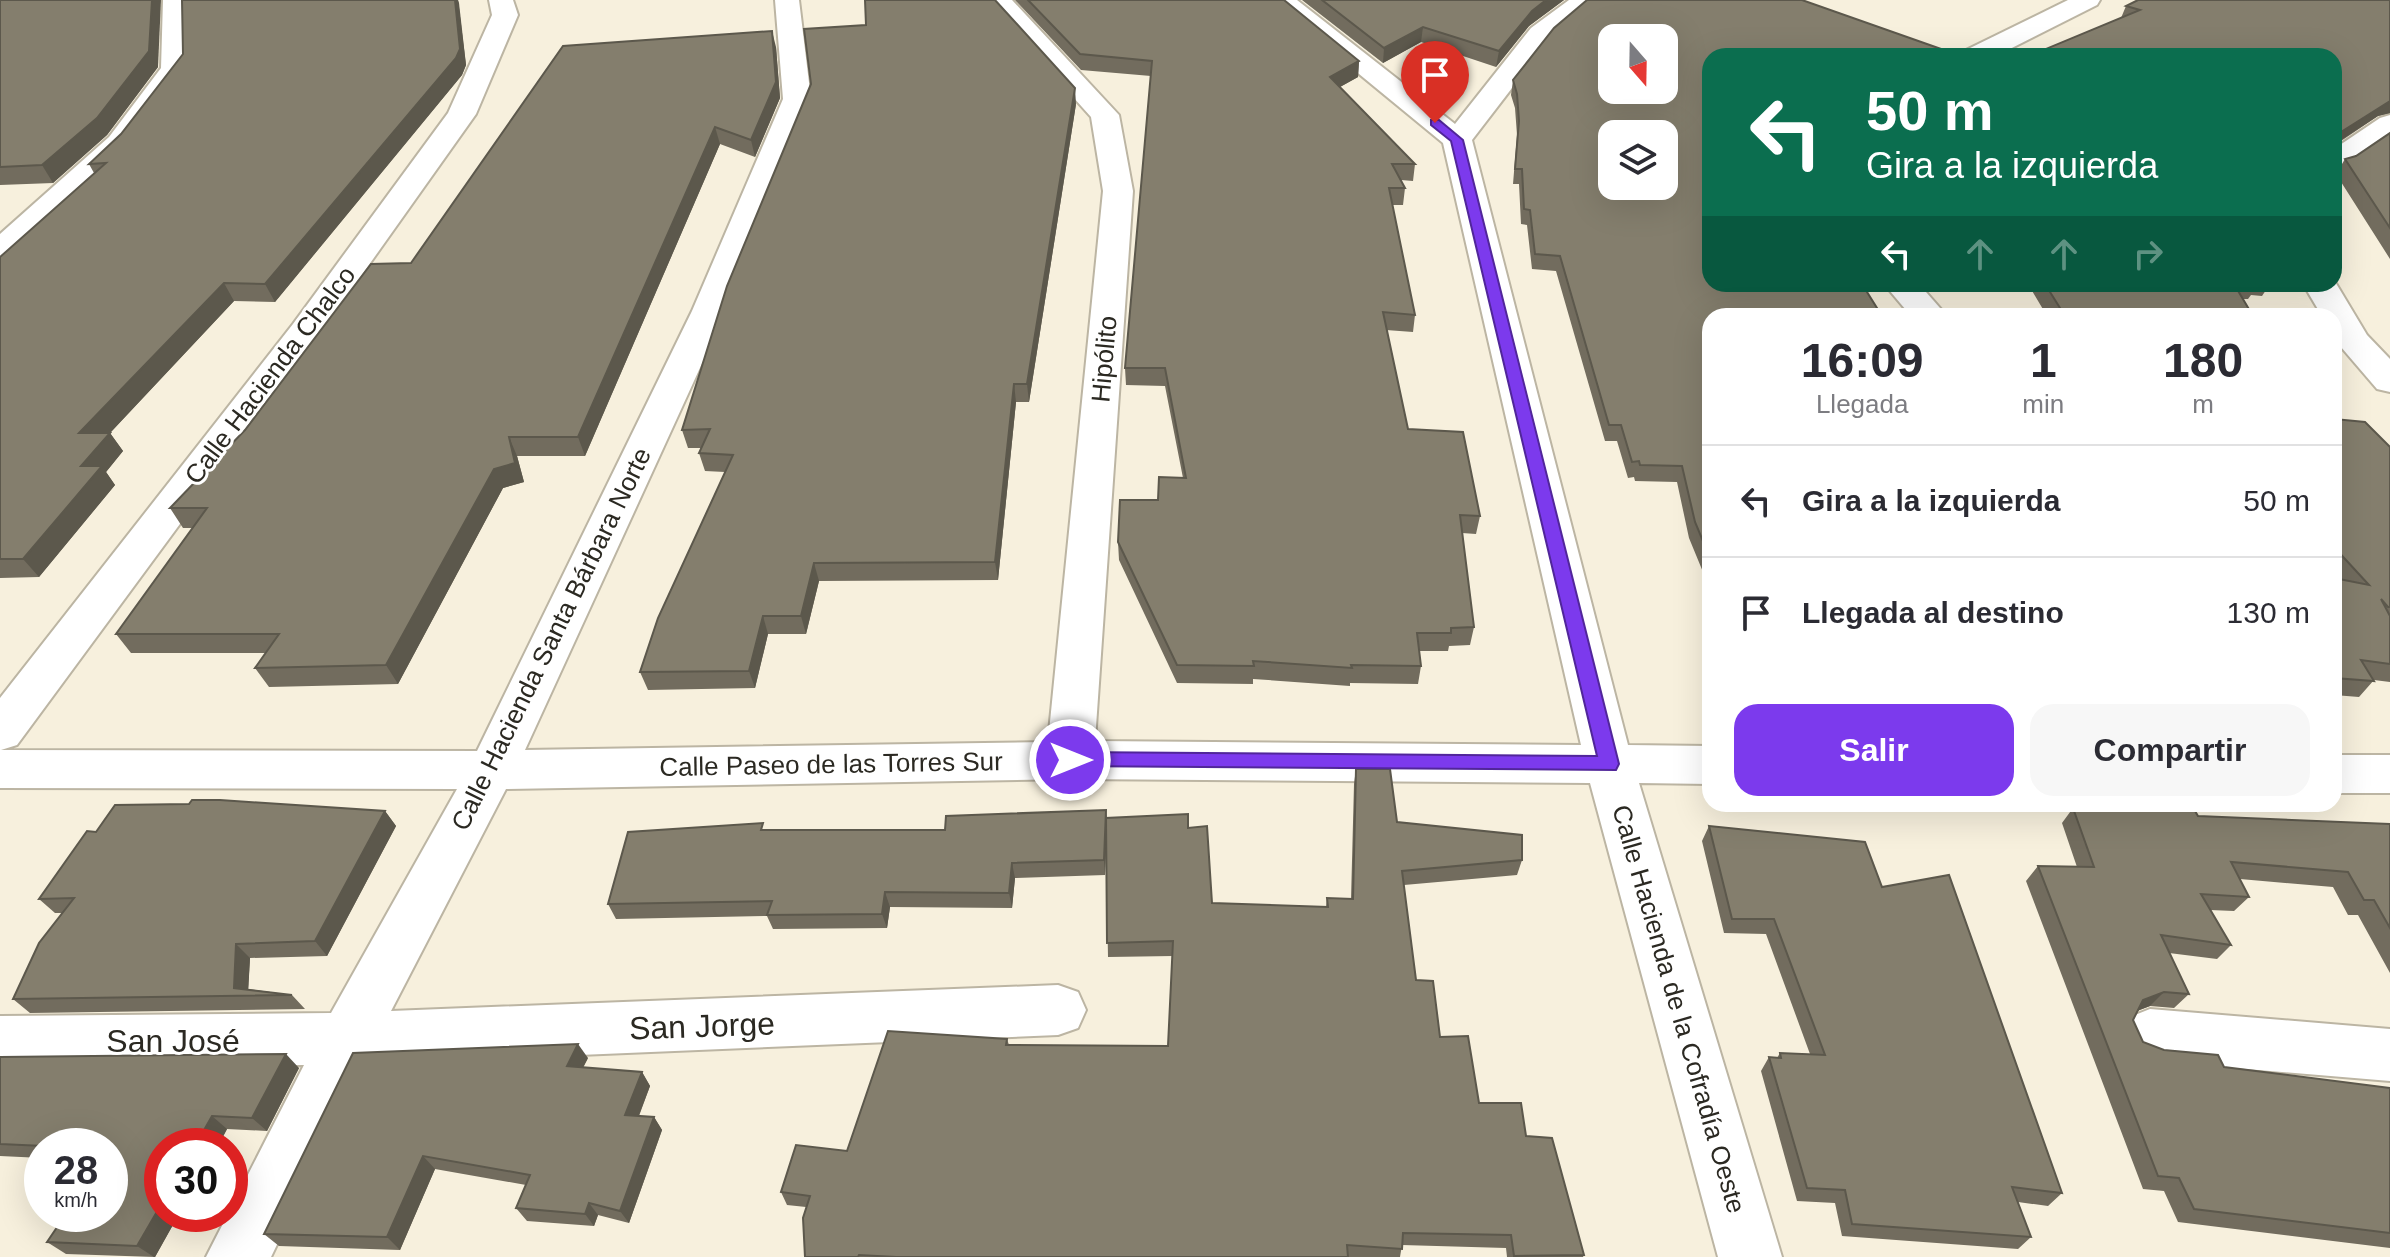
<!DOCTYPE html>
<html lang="es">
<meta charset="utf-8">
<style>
body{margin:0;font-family:Arial,sans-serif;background:#f7f7f7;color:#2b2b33;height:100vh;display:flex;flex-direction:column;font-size:30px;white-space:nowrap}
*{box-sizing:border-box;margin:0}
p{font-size:26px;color:#7c7c81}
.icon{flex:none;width:44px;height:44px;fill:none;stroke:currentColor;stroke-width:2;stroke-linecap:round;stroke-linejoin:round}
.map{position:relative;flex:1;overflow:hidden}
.panel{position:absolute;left:1702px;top:308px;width:640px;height:504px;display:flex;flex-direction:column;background:#fff;border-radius:24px;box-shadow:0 8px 32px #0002}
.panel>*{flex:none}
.banner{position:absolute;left:1702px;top:48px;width:640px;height:244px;border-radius:24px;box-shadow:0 8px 32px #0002;background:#0b6e4f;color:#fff;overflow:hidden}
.needle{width:52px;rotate:160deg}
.fabs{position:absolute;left:1598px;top:24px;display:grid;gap:16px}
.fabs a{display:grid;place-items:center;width:80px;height:80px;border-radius:16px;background:#fff;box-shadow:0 8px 32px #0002;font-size:40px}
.speed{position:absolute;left:24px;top:1128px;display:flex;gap:16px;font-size:40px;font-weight:700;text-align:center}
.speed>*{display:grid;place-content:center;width:104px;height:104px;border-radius:50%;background:#fff;box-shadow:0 8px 32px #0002;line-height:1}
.speed small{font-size:20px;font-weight:400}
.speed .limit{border:12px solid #d22;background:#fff;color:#111}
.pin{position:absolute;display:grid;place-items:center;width:68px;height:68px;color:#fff;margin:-82px -34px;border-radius:50% 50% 50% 0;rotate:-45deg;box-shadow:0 0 8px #0007}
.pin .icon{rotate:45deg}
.me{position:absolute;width:88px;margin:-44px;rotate:90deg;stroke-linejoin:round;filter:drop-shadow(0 0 6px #0008)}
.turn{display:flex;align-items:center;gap:28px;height:168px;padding:0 32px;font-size:36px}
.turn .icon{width:104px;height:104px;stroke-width:2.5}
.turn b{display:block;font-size:56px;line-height:68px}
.lanes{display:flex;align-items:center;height:76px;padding:0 32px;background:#0003;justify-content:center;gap:40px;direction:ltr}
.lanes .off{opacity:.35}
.eta{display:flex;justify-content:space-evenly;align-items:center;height:136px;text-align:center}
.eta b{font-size:48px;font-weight:700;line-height:56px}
.primary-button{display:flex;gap:16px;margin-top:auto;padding:16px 32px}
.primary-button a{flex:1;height:92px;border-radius:24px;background:#7c3aed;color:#fff;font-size:32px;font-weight:700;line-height:92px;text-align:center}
.primary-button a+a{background:#f7f7f7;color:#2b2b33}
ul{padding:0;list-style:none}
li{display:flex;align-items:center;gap:24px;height:112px;padding:0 32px;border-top:2px solid #e1e1e2}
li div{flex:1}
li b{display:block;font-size:30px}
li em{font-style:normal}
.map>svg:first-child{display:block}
</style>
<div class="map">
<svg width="2390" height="1257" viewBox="0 0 2390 1257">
<rect width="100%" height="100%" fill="#f7f0dd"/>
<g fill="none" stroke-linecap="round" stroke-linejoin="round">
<defs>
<g id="street">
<path d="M163,0H187L189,69L129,149L12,258L0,261V234L109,137L161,68Z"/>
<path d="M489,0H513L518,15L476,114L317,338L17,745L1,750L477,751L692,311L783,99L775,0H799L811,99L726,311L525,750L1048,742L1103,191L1091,117L986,0H1012L1119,115L1133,191L1095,741L1581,745L1443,143L1269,0H1297L1455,124L1531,28L1569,0H1597L1549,40L1472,140L1628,745L1710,746V784L1639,783L1782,1257H1718L1590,783L1070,779L506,789L391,1011L1058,985L1078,992L1086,1010L1078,1028L1058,1035L364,1064L271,1257H206L304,1065L0,1068V1016L331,1013L457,789L0,788V698L293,324L448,113L492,15Z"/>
<path d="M2068,0H2100L2097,5L1996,56H1962L1966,50Z"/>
<path d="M2390,115V137L2345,168L2334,171V149L2380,118Z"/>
<path d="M2334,280L2367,335L2390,359V392L2377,389L2341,347L2334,338V316H2322L2303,284H2334Z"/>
<path d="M1884,284H1919L1947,316H1911Z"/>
<rect x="2334" y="755" width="56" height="38"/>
<path d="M2150,1009L2390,1029V1081L2150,1061L2130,1053L2122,1035L2130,1017Z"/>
</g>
</defs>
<use href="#street" stroke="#bcb5a3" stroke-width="4"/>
<use href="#street" fill="#fff" fill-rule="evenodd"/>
</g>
<g fill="#726c5e">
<path d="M0,0L158,67L107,135L53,183L0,185Z"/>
<path d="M182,0H458L466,65L462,75L275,302L234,301L110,433L123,451L106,472L115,485L39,577L0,578V257L94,173L89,164L121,134L183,54Z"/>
<path d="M1015,0H1284L1359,61L1358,77L1340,87L1415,164L1413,181L1401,180L1405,188L1403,205H1392L1415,315L1413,332L1386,330L1408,429L1480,516L1476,534L1462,533L1474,627L1470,645L1449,646L1448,651H1419L1421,666L1418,684L1350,683V686L1253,679V684L1177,683L1119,560L1118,542L1158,500L1183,478L1165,386L1126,385L1125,368L1151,76L1081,70Z"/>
<path d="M1302,0H1564L1529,26L1496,67L1421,42L1383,63Z"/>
<path d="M2138,0H2390V113L2378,116L2341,141L2340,152L2334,162V56H2029L2121,18L2126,6Z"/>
<path d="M776,47L780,98L755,157L720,144L585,456H517L524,482L503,488L398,684L269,687L255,668L266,653H131L116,634L193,528H183L170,508L411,263Z"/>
<path d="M1710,56V589L1689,538L1677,482L1635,481L1634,477L1628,478L1617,441H1605L1556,271L1532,269L1527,225L1521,224L1519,184H1513L1517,135L1515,108L1511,95L1513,80Z"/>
<path d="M1076,104L1029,402H1016L998,580L819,581L806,634H768L755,688L648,690L640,672L725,472L705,471L699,453L702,448H688L682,430Z"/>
<path d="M2390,133V259L2336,174L2345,159L2356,156Z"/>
<path d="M2028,284H2270L2262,296L2251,295L2248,299H2243L2253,316H2047Z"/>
<path d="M2334,419L2390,447V682L2374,680L2359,697L2334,695Z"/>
<path d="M1356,769L1397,822L1522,860L1517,875L1404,885L1416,980L1440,1037L1479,1103L1526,1136L1584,1255L1583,1257H1507L1506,1248L1402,1245L1400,1257H805L806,1207L787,1205L781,1192L847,1151L1007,1039L1009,1045L1168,1046L1173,956L1108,957L1106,849L1105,875L1015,878L1012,908L890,907L887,928L773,929L767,916L616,919L608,904L765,830H945L1106,810L1107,818L1188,828L1212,903L1326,907L1327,898L1351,899L1354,784Z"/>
<path d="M2073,808L2198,816L2390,824V973L2358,915H2348L2333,887L2240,879L2249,897L2234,911L2210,910L2231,945L2217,959L2169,953L2189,994L2174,1008L2150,1006L2137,1011L2133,1020L2143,1042L2164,1050L2224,1067L2390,1088V1248L2178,1222L2164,1191L2143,1189L2026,881L2038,866L2077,867L2062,823Z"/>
<path d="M385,811L396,826L327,956L250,958L248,989L292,995L305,1009L30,1013L13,999L63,913H55L39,899L96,832Z"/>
<path d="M1709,826L1882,887L2062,1193L2048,1206L2018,1202L2031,1237L2018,1249L1842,1236L1835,1203L1797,1201L1761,1071L1769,1057L1777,1058L1780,1053L1810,1054L1766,934L1724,933L1702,841Z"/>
<path d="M0,1057L299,1068L267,1131L227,1129L218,1146H162V1214H179L155,1257L66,1254L47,1242L110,1214V1146H42V1158L0,1156Z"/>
<path d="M588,1058L583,1068L642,1072L650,1086L639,1116L654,1117L662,1130L629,1223L598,1215L594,1226L527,1221L516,1208L526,1185L435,1169L400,1250L279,1246L264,1234Z"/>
</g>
<g fill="#5c584c">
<path d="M152,0H161L158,67L107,135L53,183L42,165Z"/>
<path d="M455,0H458L459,3L466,65L462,75L275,302L265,284Z"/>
<path d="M1546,0H1564L1529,26L1496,67L1499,51L1532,11Z"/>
<path d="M1423,27L1421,42L1383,63L1384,48Z"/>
<path d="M772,31L776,47L780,98L755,157L751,140Z"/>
<path d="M1359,61L1358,77L1329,93L1330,77Z"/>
<path d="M1075,88L1076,104L1029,402L1027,384Z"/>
<path d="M2387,101H2390V113L2378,116L2335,144L2341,132Z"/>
<path d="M715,127L720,144L585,456L578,437Z"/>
<path d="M224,283L234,301L110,433L123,451L106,472L115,485L39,577L23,559L81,466L79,433Z"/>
<path d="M1014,384L1016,402L998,580L995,562Z"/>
<path d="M509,437L517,456L524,482L503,488L398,684L386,665Z"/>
<path d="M814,563L819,581L806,634L801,616Z"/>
<path d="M763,616L768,634L755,688L749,671Z"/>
<path d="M1106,810L1107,825L1105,875L1104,860Z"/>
<path d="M385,811L396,826L327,956L315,941Z"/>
<path d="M1012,863L1015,878L1012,908L1009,893Z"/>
<path d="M885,892L890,907L887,928L882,914Z"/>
<path d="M236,944L250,958L248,995L234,988Z"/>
<path d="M2164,992L2150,1006L2129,1014L2143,1000Z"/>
<path d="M578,1044L588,1058L576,1080L567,1066Z"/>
<path d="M286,1054L299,1068L267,1131L252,1118Z"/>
<path d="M642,1072L650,1086L634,1128L625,1115Z"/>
<path d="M212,1116L227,1129L218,1146H195Z"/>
<path d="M654,1117L662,1130L629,1223L620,1211Z"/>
<path d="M423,1156L435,1169L400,1250L387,1237Z"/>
<path d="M162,1203V1214H179L155,1257H154L137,1246Z"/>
<path d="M589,1203L598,1215L594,1226L585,1214Z"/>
</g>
<g fill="#847e6d" stroke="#5c584c" stroke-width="2" fill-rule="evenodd">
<path d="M0,0H152L149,51L97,118L42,165L0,167Z"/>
<path d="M182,0H455L460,49L456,58L265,284L224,283L79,433H110L81,466H102L23,559H0V257L106,163L89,164L121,134L183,54Z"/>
<path d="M865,0H995L1075,88L1027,384H1014L995,562L814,563L801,616H763L749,671L640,672L658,618L733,455L699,453L710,429L682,430L727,286L811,84L804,29L866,25Z"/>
<path d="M1028,0H1284L1359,61L1330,77L1415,164H1392L1405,188H1389L1415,315L1383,312L1408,429L1463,432L1480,516L1460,515L1474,627L1451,628V633H1417L1421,666L1351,665L1352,668L1253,661L1254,666L1177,665L1118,542L1120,500H1158L1159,477L1186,478L1165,368H1125L1152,61L1080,54Z"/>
<path d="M1322,0H1546L1532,11L1499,51L1423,27L1384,48Z"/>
<path d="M1587,0H1802L1961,56H1710V284H1862L1882,316H1710V558L1695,522L1682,466L1640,465L1639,461L1632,462L1621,425H1609L1560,256L1535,254L1530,210L1524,209L1522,169H1515L1519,121L1517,94L1513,80L1554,28ZM1612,38H1664V90H1612ZM1612,134H1664V186H1612Z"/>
<path d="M2138,0H2390V101L2341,132L2340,152L2334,142V56H2029L2140,10L2126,6Z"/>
<path d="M772,31L776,82L751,140L715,127L578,437H509L515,463L494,469L386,665L255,668L279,634H116L207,508H170L245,430L371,264L411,263L563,46Z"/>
<path d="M2390,133V228L2345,159L2356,156Z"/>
<path d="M2045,284H2234L2253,316H2065Z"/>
<path d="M2334,419L2365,422L2390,447V607H2388L2381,599L2390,616V664L2361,660L2374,681L2334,678V578L2369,585L2334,547Z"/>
<path d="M1356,769H1390L1397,822L1522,835V860L1402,871L1416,980L1433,981L1440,1037L1468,1036L1479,1103H1521L1526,1136L1552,1138L1584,1255L1514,1256L1511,1235L1403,1233L1402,1249L1347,1245L1348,1257H896L859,1255L858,1257H805L803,1218L810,1196L781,1192L796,1145L847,1151L888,1031L1007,1039L1006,1045L1168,1046L1173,941L1107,943L1106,818L1188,814V828L1207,826L1212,903L1328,907L1327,898L1353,899Z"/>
<path d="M192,800H220L385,811L315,941L236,944L234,988L292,995L13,999L39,943L74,898L39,899L87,831L96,832L115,805L189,804Z"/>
<path d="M2192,806L2198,816L2390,824V928L2374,900H2364L2348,872L2231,862L2249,897L2201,894L2231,945L2161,935L2189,994L2164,992L2143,1000L2133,1020L2143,1042L2164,1050L2218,1055L2224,1067L2390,1088V1233L2194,1209L2179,1178L2158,1176L2038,866L2094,867L2073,808Z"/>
<path d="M1106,810L1104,860L1012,863L1009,893L885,892L882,914L767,915L772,901L608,904L628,832L763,823L761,830H945L946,816Z"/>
<path d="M1709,826L1865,842L1882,887L1949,875L2062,1193L2012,1187L2031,1237L1852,1224L1845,1190L1807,1188L1769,1057L1781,1058L1780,1053L1825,1055L1774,919H1732Z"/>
<path d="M578,1044L567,1066L642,1072L625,1115L654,1117L620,1211L589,1203L585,1214L516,1208L530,1175L423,1156L387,1237L264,1234L353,1053Z"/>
<path d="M286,1054L252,1118L212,1116L195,1146H162V1203L137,1246L47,1242L66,1214H110V1146H44L0,1144V1057Z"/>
</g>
<path fill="#7c3aed" stroke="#51269a" stroke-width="2" d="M1431,120H1439L1463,140L1619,764L1616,770L1063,766L1060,760L1063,754L1070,752L1597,756L1451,141L1431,125Z"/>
<g text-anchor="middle" stroke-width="6" stroke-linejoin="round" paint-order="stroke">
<g font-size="26" fill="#2b2922" stroke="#fff">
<text transform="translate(1104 359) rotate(-85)" y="9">Hipólito</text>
<text transform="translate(270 375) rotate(-53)" y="9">Calle Hacienda Chalco</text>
<text transform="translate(551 639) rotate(-64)" y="9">Calle Hacienda Santa Bárbara Norte</text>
<text transform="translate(831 764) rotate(-1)" y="9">Calle Paseo de las Torres Sur</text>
<text transform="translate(1679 1009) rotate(74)" y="9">Calle Hacienda de la Cofradía Oeste</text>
</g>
<g font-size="32" fill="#2b2922" stroke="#fff">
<text transform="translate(702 1026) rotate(-2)" y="11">San Jorge</text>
<text x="173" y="1052">San José</text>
</g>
</g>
</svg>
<div class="fabs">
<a><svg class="needle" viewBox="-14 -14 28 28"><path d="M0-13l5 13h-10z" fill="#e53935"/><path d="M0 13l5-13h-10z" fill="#7c7c81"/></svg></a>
<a><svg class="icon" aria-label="layers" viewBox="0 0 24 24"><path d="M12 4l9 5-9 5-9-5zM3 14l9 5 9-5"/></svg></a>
</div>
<div class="speed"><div>28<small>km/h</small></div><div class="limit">30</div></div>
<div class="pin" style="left:1435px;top:123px;background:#d93025"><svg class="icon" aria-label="arrive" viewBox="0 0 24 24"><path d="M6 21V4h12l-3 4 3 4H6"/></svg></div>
<svg class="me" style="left:1070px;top:760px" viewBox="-20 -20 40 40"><circle r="17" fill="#7c3aed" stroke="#fff" stroke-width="3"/><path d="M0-11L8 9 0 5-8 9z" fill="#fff"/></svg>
<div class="banner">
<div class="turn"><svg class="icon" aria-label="left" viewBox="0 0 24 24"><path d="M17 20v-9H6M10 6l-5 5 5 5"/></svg><div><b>50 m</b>Gira a la izquierda</div></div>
<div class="lanes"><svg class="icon" aria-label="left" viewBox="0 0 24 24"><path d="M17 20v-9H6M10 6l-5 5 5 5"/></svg><svg class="icon off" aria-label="ahead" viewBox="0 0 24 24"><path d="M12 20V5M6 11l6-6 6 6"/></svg><svg class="icon off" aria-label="ahead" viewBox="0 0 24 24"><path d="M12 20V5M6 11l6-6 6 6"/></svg><svg class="icon off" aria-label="right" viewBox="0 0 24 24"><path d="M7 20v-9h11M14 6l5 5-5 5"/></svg></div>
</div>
<section class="panel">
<div class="eta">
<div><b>16:09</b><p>Llegada</p></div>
<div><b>1</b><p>min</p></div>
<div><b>180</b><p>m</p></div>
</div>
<ul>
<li><svg class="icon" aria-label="left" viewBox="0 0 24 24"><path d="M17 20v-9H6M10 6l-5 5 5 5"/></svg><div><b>Gira a la izquierda</b></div><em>50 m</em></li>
<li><svg class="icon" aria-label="arrive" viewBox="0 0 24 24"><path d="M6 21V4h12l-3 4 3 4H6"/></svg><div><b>Llegada al destino</b></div><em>130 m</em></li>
</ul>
<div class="primary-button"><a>Salir</a><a>Compartir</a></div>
</section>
</div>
